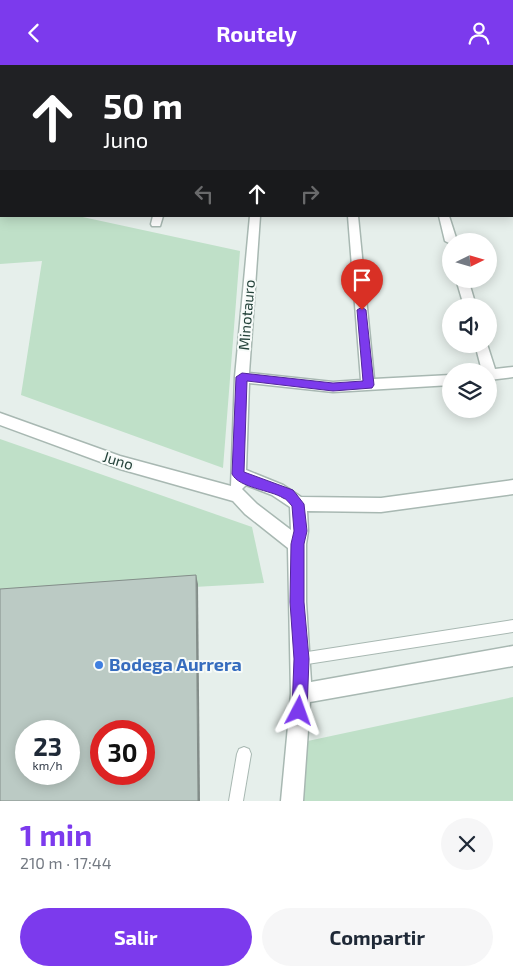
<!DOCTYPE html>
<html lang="es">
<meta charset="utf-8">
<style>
body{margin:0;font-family:"Exo 2",sans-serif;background:#f6f6f7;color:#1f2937;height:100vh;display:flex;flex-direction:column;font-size:19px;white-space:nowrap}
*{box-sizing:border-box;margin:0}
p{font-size:16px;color:#747a83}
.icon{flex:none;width:28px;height:28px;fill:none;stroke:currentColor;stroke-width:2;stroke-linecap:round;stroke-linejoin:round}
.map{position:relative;height:736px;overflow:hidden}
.sheet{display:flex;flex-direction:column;background:#fff;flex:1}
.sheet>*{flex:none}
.guide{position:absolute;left:0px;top:0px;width:514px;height:152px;box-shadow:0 2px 12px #0003;background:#202124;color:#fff;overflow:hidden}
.needle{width:32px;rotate:85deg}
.controls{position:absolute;left:442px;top:168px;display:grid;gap:10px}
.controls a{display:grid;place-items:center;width:55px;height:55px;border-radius:50%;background:#fff;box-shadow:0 2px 12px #0003;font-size:25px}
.speed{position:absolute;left:15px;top:655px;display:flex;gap:10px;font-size:25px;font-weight:700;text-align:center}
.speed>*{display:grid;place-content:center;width:65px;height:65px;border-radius:50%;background:#fff;box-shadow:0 2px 12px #0003;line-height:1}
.speed small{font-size:12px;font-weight:400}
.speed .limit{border:8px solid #d22;background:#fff;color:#111}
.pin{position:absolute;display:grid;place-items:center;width:42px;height:42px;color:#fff;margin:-51px -21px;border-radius:50% 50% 50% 0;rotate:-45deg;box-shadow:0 0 5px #0007}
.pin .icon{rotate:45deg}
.me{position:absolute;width:55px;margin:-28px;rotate:4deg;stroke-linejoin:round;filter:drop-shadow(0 0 4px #0008)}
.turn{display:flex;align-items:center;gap:18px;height:105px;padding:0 20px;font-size:22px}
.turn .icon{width:65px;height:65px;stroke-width:2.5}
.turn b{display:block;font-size:35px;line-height:42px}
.lanes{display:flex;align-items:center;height:48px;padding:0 20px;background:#0003;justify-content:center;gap:25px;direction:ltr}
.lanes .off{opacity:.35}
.round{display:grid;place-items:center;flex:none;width:52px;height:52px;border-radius:26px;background:#f6f6f7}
.overview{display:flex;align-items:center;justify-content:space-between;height:85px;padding:0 20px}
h1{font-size:30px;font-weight:700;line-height:38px;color:#7c3aed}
.primary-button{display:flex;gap:10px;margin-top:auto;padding:10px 20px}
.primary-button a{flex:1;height:58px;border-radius:30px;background:#7c3aed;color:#fff;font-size:20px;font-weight:700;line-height:58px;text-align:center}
.primary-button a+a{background:#f6f6f7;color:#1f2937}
header{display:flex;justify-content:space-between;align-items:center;height:65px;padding:0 20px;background:#7c3aed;color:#fff;font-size:22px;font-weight:700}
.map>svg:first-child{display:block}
</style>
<header><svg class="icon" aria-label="back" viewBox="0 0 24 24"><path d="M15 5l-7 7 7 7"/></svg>Routely<svg class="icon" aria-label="person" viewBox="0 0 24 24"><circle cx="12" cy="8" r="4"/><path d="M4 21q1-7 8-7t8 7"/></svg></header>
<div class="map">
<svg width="513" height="736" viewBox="0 0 513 736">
<rect width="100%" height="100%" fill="#e6efeb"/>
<g fill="#bfe0c8">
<path d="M0,134L1,151H78L240,186L223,403L21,330L42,196L0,199Z"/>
<path d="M0,374L252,462L264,518L0,533Z"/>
<path d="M513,632V736H285L289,680Z"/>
</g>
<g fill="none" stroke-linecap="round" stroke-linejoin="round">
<g fill="#8ec9d4" fill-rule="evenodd">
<path d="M311,0H323L324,1H312Z"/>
<rect x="512" y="29" width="1" height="8"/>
</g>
<defs>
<g id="service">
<path d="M513,555V567L301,600L296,599L295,594L296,589L301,588Z"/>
<path d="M244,682L249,684L251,689L243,736H229L237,689L239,684Z"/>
</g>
<g id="minor">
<rect x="275" y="0" width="8" height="1"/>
<rect x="512" y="50" width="1" height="6"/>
<rect x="512" y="78" width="1" height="7"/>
<rect x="0" y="92" width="1" height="7"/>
<path d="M153,151H163L160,161H152L151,159Z"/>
<path d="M250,151H260L249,308L333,317L361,315L348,151H358L374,314L451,310V320L333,327L249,318L246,405L283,420L301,432L381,433L513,415V429L381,447L307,446L308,466L306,479V537L311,617L513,581V601L310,637L303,736H281L291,629L288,483L245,449L233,436L120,404L0,360V348L120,391L231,421L235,312ZM246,420L272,430L290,442L291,465L257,439L242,424Z"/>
<path d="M439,151H449L457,176H451V179L445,176Z"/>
<path d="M456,214H468L476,241H464Z"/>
<path d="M475,279H487L495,304L513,302V312L489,315V306H482Z"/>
</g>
</defs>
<use href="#service" stroke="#a8b8b2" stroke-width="2"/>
<use href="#minor" stroke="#a8b8b2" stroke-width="3"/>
<use href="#service" fill="#fff" fill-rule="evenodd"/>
<use href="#minor" fill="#fff" fill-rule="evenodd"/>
</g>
<path fill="#838d89" d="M196,510L198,519L200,736H198Z"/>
<path fill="#bbcac4" stroke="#838d89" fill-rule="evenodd" d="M196,510L198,736H0V524ZM26,666H69V709H26ZM101,666H144V709H101Z"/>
<path fill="#7c3aed" stroke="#51269a" d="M362,242L366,245L374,320L372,323L333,326L247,316L244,407L293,425L304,439L307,466L304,479V537L309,594L307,646L305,652L299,654L294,652L292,646L294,594L290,537L291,479L294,466L292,441C289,438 287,434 283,433C271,425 239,423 232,409L236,312L242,308L333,318L363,316L357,245Z"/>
<circle fill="#3f7fe0" stroke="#f7fbf9" stroke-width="2" cx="99" cy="600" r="5"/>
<g text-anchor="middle" stroke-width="4" stroke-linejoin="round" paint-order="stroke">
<g font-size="15" fill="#24423a" stroke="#f7fbf9">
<text transform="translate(247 250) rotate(-85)" y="5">Minotauro</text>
<text transform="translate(118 396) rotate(17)" y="5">Juno</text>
</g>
<g font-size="18" font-weight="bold" fill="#366cbe" stroke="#f7fbf9" text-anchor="start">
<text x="109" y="606">Bodega Aurrera</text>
</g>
</g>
</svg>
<div class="controls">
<a><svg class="needle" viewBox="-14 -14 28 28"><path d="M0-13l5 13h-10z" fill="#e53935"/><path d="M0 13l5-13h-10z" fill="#747a83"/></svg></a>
<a><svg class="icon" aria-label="sound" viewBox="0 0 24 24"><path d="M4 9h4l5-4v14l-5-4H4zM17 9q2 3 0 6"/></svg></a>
<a><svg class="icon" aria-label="layers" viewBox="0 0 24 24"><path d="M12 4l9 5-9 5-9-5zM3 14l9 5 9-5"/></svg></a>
</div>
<div class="speed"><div>23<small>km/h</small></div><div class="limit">30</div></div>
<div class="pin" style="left:362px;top:245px;background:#d93025"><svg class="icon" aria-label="arrive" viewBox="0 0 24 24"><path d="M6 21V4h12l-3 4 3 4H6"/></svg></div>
<svg class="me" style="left:299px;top:646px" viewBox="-20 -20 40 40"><path d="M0-17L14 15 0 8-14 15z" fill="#7c3aed" stroke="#fff" stroke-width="4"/></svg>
<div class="guide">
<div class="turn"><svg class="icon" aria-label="ahead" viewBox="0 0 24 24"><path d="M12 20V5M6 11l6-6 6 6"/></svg><div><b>50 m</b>Juno</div></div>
<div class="lanes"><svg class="icon off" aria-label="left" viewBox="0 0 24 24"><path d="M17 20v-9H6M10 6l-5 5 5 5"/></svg><svg class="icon" aria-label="ahead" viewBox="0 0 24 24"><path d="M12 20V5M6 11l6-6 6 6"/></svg><svg class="icon off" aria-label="right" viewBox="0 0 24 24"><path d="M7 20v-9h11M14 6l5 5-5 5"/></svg></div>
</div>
</div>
<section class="sheet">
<div class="overview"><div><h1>1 min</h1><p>210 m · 17:44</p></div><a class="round"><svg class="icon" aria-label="close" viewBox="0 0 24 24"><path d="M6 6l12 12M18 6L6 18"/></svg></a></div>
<div class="primary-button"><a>Salir</a><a>Compartir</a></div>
</section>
